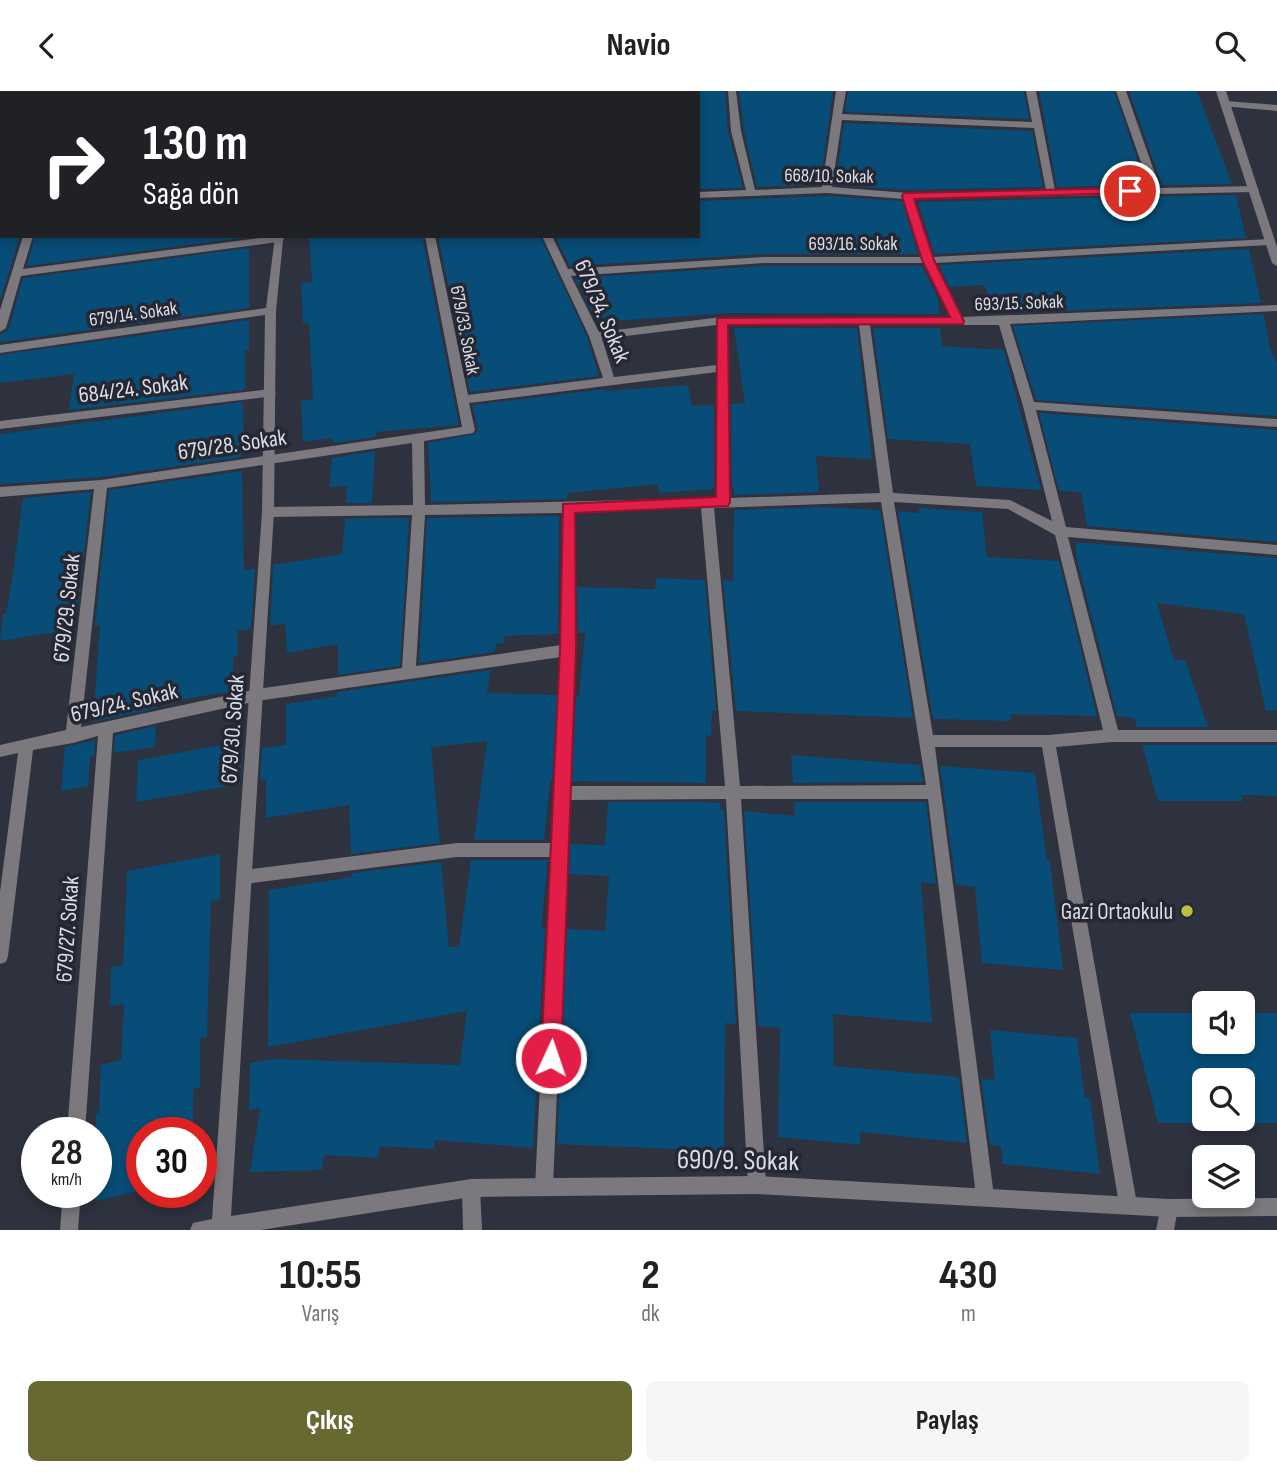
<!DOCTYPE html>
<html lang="tr">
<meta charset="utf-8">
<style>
body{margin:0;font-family:"Sofia Sans Condensed",sans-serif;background:#f6f6f6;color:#202124;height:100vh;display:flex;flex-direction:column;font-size:26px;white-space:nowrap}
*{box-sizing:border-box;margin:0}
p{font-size:23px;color:#757577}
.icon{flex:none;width:38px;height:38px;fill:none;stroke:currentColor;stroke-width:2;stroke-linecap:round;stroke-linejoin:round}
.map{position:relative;height:1139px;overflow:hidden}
.sheet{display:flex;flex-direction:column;background:#fff;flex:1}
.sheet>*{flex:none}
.hud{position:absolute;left:0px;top:0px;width:700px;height:147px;box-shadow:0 4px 10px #0003;background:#202124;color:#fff;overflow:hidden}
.tools{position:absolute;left:1192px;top:900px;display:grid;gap:14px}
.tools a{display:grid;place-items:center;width:63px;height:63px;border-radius:10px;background:#fff;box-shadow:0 4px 10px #0003;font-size:35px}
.speed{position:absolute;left:21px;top:1026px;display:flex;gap:14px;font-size:35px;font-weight:700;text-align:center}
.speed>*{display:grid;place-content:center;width:91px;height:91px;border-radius:50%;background:#fff;box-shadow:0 4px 10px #0003;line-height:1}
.speed small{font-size:18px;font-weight:400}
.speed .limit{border:10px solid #d22;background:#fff;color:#111}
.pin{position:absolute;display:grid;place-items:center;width:60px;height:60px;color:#fff;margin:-30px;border:4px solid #fff;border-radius:50%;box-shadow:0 2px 7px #0007}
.me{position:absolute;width:77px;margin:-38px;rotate:3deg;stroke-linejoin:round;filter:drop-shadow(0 0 5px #0008)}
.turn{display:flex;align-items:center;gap:24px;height:147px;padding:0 28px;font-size:32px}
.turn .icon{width:91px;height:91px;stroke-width:2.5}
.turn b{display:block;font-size:49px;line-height:60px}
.eta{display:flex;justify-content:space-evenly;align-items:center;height:119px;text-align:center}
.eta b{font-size:42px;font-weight:700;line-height:49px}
.primary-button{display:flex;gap:14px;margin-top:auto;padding:14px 28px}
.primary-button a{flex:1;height:80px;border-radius:10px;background:#686831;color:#fff;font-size:28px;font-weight:700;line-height:80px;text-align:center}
.primary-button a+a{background:#f6f6f6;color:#202124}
header{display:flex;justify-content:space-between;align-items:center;height:91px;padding:0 28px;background:#fff;font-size:32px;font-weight:700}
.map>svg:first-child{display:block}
</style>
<header><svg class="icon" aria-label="back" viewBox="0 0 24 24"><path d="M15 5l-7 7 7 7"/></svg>Navio<svg class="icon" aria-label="search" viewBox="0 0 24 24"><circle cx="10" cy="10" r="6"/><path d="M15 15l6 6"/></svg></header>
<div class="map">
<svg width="1277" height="1139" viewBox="0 0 1277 1139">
<rect width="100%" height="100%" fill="#2e313e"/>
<g fill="#074d77" fill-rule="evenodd">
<path d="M698,0H725L728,41L743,97L698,98Z"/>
<path d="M739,0H833L820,93L757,96L744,40Z"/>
<path d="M848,0H1024L1029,28L845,21Z"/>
<path d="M1039,0H1114L1146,94L1057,96Z"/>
<path d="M1129,0H1197L1232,93L1162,94Z"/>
<path d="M844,32L1032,40L1043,96L908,99L835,94Z"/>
<path d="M1236,104L1246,147L934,163L918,111Z"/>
<path d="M827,105L902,110L918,163H765L570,175L555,145H698V110Z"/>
<path d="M0,145H20L0,210Z"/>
<path d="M35,145H249V146L27,175Z"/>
<path d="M309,145H422L459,334L376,341V346L333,352V347L303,351L301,310L313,308L309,232L303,233L301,192L312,191Z"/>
<path d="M438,145H540L587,246L599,285L470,301Z"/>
<path d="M249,157V217L0,251V244L9,238L23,187Z"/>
<path d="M1249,158L1261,212L996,222L984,194L949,196L939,174Z"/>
<path d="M765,175H922L938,207L939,223L731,222L597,231L575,187Z"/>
<path d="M1264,223L1270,257L1277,272V325L1036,309L1013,235Z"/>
<path d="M249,229V259H245V298L243,299L69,319L74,283L0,292V264Z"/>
<path d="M734,237H857L872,368L816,365L819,401L734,404V397H732L731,313L745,312Z"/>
<path d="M873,237H940L942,255L1004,259L1041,399L976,395L970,353L888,348Z"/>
<path d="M688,294L692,315L714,314V398L659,402L658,393L568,402L567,408L431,411L428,352L475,343L478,338L472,314L606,298L607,300Z"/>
<path d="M243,311L244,358L241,359V366L101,386L0,393V343Z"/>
<path d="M1039,322L1277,339V451L1087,435L1081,401L1059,400Z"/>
<path d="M375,360L372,412H346L347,395L329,396L332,367Z"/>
<path d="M242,380L244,479L255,477L251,538L237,540L238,565L233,566V600L156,613V617L93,631L100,534L95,535L109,399Z"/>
<path d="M91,401L75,538L0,550L3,523H6L12,489L23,407Z"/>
<path d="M820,416L880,419L913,627L736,620L723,489L733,490L734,419Z"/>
<path d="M919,417L982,421L987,466L1059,470L1097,625L1010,623L1011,630L933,628L898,420L919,422Z"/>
<path d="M559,425L558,543L504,545V552L496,553L494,561L419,572L427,427Z"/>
<path d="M371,427H409L400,575L338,584V553L287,562L285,532L270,535L273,474L342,463L345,428Z"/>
<path d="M1075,451L1277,467V619L1266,620L1244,523L1157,512L1174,569H1185L1208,636H1137L1134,627L1117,625L1077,469Z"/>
<path d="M656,487L705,489L716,620H712L711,645L706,644V692L572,690L576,605H579L585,542H578L577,496L655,498Z"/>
<path d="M491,579L487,602L557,604L552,690H550L544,749H474L487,650L431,656L440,752L351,763L349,714L266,727V688L260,689L262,657L286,654V613L337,605V601Z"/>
<path d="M156,635L155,656L114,662L115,644Z"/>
<path d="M95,649L94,665L90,666L88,695L61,700L65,656Z"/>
<path d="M228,653V662L242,660L240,693L136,711L138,669Z"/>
<path d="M1142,654H1277V705L1241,704L1243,710H1158Z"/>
<path d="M791,664L920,674L923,691L793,692Z"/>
<path d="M940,675L1035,682L1047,770H1050L1063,879L982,872L975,796L956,794Z"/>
<path d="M608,711H705L720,712V718L724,719L736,933L725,932L724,1060L557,1053L567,838L605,840L609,785L569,783L570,753L605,754Z"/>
<path d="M794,711H926L936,793L921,791L932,932L833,923L834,975L959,986L967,1052L860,1041V1054L778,1046L780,937L758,935L744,720L795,725Z"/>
<path d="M220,763V809L211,810L207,946L200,947V996L193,998V1036L170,1041H142V1099L96,1110V1023L99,1022L101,974L121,969L124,913L110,915L111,876L123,874L127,780Z"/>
<path d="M471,769H548L541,837H545L533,1057L435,1049L434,1058L380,1055L378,1067L324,1064L322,1079L250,1081L260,1017L249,1019L250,972L273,968L460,974L467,920L268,956L269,799L352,786V782L441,771L449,856H459Z"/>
<path d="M1130,922H1204V950H1242V922H1277V1032H1158ZM1204,989H1242V1027H1204Z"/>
<path d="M990,939L1077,947L1085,1007H1090L1100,1083L1003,1073L1001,1055L990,1054L981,988L995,989Z"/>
</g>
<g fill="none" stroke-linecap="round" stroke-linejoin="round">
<g fill="#7b787e" fill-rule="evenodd">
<path d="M68,0H78L68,2Z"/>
<path d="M224,0H232L233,2H223Z"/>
<rect x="506" y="0" width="10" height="2"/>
<rect x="612" y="0" width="10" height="2"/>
<path d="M728,0H736L741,40L755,99L822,96L836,0H846L842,23L1032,31L1026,0H1036L1055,99L1150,97L1116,0H1126L1160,97L1254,95L1259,98L1254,101L914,108L932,166L1269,148L1274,151L1269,154L935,172L961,226L1277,214V220L1010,233L1034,311L1277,328V336L1036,319L1066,436L1277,454V464L1068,446L1118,639H1277V651H1112L1056,656L1137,1113L1135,1120L1128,1122L1121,1120L1119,1113L1042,656H935L994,1105L992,1112L985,1114L978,1112L976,1105L928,708H741L766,1094L764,1101L757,1103L750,1101L748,1094L726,708L569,709L567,755L569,759L567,764L553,1096L551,1103L544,1105L537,1103L535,1096L551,766H457L245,793L239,791L237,786L239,781L245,779L457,752H552L561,566L257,610L113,642L85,1041H67L98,645L73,652L33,659L8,865L6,871L0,873V801L18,662L0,666V654L66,639L94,398L0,406V396L101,389L462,336L425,145H435L468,304L603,287L589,245L542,145H552L568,178L765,166H922L904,108L827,102L698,107V101L746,99L731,40ZM842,29L1034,37L1046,99L908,102L832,96ZM765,172H924L950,226H722L599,241L571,185ZM716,234L717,274L614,286L602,248ZM728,234H859L880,402L729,407ZM870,234H999L1023,315L1052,430L1010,409L893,402ZM717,281V407L425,414L424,350L473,342L475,339L469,312ZM412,352L413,414L268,416L262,421L268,426L412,424L402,577L257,598L81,636L107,397ZM881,411L926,694L740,695L714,417ZM894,411L1008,418L1055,444L1103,639L1048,644H933ZM701,417L725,695H569L575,559L574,421ZM562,422L561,554L416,575L425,424Z"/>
<path d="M1225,10L1277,14V20L1222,15V11Z"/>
<rect x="0" y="52" width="2" height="6"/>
<path d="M23,145H33L23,178L275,145L283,148L278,151L21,185L6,237L0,241V219Z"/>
<path d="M270,298L276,302L274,305L0,338V330Z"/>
<path d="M471,1088L478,1090L480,1097L482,1139H463L462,1097L464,1090Z"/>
<path d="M63,1101H81L78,1139H60Z"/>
<path d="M1169,1108L1176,1110L1178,1117L1174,1139H1156L1162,1110Z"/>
</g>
<g fill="#7b787e" fill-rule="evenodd">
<rect x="336" y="0" width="10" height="2"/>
<path d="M1216,0H1226L1277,156V175L1272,172Z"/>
<path d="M275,145H286L283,149L276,220L274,421L231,1125L471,1088L757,1085L1169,1108L1277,1107V1125L1169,1126L757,1103L471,1106L261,1139H190L193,1132L212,1128L262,421L265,224L0,262V254L266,217Z"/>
</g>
</g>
<path fill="#e11d48" stroke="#92132f" stroke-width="2" d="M1130,97L1134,98V102L914,108L934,169L964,230L963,233L728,234L730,411L728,415L575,422L576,559L561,967L558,974L551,977L544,974L541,967L560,559L563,413L716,406L717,227L950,226L922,169L902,105L904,102Z"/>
<circle fill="#bfbe41" stroke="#252733" stroke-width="2.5" cx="1187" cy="820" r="7"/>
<g text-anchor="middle" stroke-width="7" stroke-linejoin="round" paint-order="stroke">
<g font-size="19" fill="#dbdde6" stroke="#252733">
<text transform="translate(829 84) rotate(1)" y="7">668/10. Sokak</text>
<text x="853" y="159">693/16. Sokak</text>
<text transform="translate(1019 211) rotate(-2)" y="7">693/15. Sokak</text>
<text transform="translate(133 222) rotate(-8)" y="7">679/14. Sokak</text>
<text transform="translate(466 239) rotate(79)" y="7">679/33. Sokak</text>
</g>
<g font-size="23" fill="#dbdde6" stroke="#252733">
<text transform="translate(603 220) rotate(67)" y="8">679/34. Sokak</text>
<text transform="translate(133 297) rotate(-7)" y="8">684/24. Sokak</text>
<text transform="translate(232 353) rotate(-8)" y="8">679/28. Sokak</text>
<text transform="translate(66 517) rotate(-84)" y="8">679/29. Sokak</text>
<text transform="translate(124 611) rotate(-13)" y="8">679/24. Sokak</text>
<text transform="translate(232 638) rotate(-86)" y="8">679/30. Sokak</text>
<text transform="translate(67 838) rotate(-86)" y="8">679/27. Sokak</text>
</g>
<g font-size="23" fill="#dbdde6" stroke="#252733" text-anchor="end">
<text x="1173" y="828">Gazi Ortaokulu</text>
</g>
<g font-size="28" fill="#dbdde6" stroke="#252733">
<text transform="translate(738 1068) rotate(1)" y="10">690/9. Sokak</text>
</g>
</g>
</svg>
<div class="tools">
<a><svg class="icon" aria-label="sound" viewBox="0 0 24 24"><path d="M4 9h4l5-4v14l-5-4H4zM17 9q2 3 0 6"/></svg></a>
<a><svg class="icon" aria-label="search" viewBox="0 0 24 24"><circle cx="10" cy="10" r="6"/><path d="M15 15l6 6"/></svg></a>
<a><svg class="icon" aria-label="layers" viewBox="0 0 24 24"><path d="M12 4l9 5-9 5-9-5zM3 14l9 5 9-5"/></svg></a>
</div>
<div class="speed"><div>28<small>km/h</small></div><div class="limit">30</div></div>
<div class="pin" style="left:1130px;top:100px;background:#d93025"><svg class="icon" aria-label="arrive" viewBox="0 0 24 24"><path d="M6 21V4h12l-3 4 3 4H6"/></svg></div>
<svg class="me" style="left:551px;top:967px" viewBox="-20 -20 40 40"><circle r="17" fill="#e11d48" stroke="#fff" stroke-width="3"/><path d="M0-11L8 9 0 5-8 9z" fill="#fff"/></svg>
<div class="hud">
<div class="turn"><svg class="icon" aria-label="right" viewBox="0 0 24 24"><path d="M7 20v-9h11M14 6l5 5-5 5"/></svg><div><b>130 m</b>Sağa dön</div></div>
</div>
</div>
<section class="sheet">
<div class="eta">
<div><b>10:55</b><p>Varış</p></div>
<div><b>2</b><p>dk</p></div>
<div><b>430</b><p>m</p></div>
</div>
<div class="primary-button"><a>Çıkış</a><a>Paylaş</a></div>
</section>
